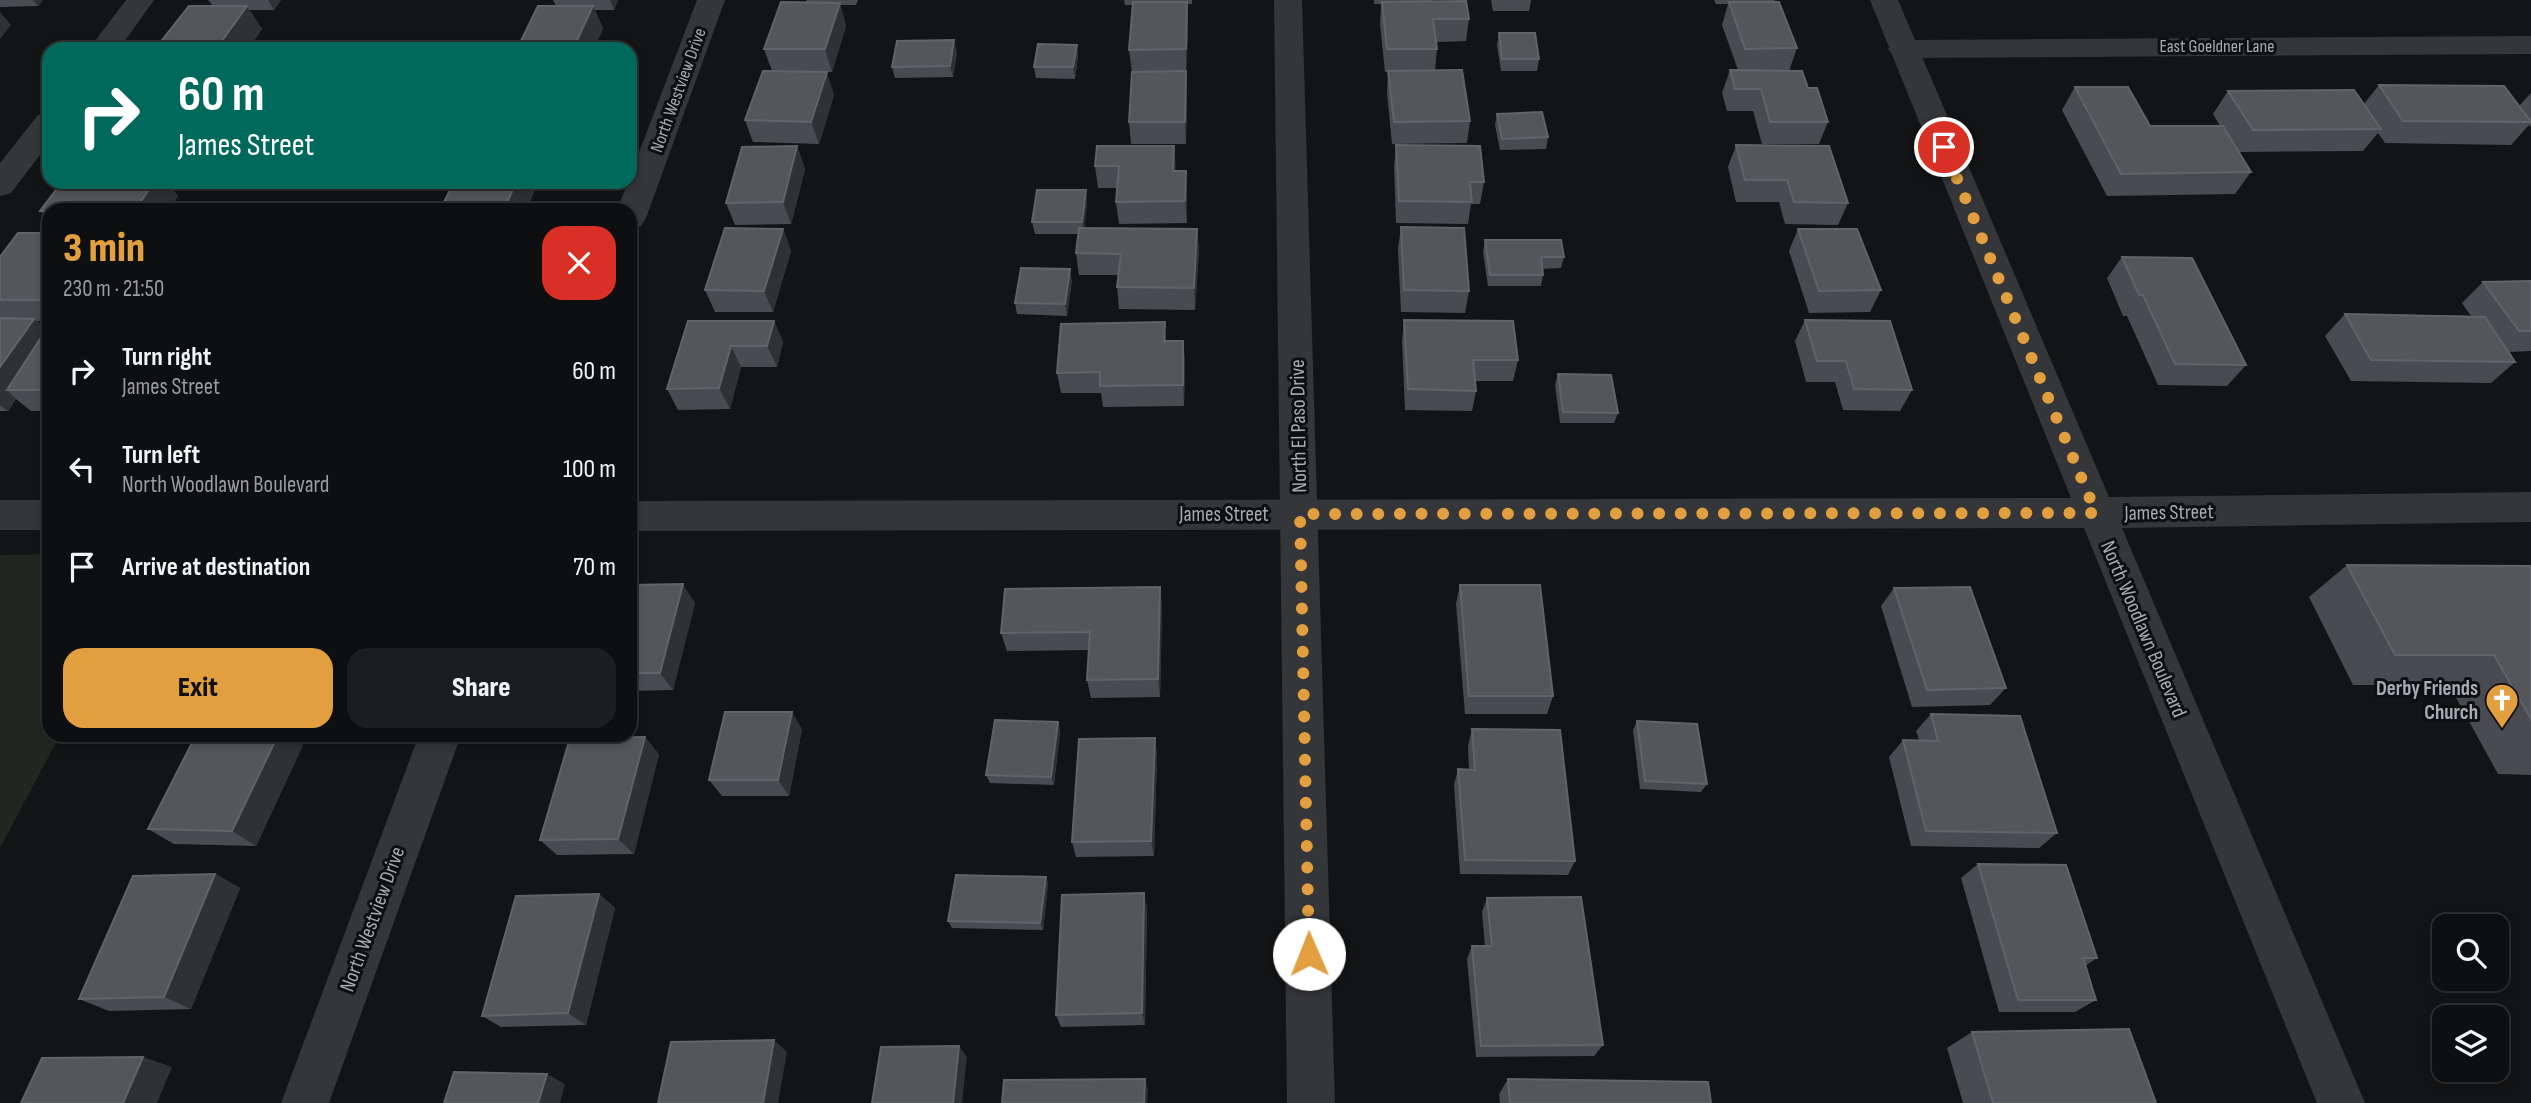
<!DOCTYPE html>
<meta charset="utf-8">
<style>
body{margin:0;font-family:"Sofia Sans Condensed",sans-serif;background:#1c1d1e;color:#f1f3f6;height:100vh;display:flex;flex-direction:column;font-size:26px;white-space:nowrap}
*{box-sizing:border-box;margin:0}
p{font-size:23px;color:#9b9c9f}
.icon{flex:none;width:38px;height:38px;fill:none;stroke:currentColor;stroke-width:2;stroke-linecap:round;stroke-linejoin:round}
.map{position:relative;flex:1;overflow:hidden}
.side{position:absolute;left:42px;top:203px;width:595px;height:539px;display:flex;flex-direction:column;background:#0e0f10;border-radius:21px;box-shadow:0 4px 10px #0003,0 0 0 2px #2e2f30}
.side>*{flex:none}
.hud{position:absolute;left:42px;top:42px;width:595px;height:147px;border-radius:21px;box-shadow:0 4px 10px #0003,0 0 0 2px #2e2f30;background:#00695c;color:#fff;overflow:hidden}
.buttons{position:absolute;left:2432px;top:914px;display:grid;gap:14px}
.buttons a{display:grid;place-items:center;width:77px;height:77px;border-radius:14px;background:#0e0f10;box-shadow:0 4px 10px #0003,0 0 0 2px #2e2f30;font-size:35px}
.pin{position:absolute;display:grid;place-items:center;width:60px;height:60px;color:#fff;margin:-30px;border:4px solid #fff;border-radius:50%;box-shadow:0 2px 7px #0007}
.me{position:absolute;width:77px;margin:-38px;rotate:359deg;stroke-linejoin:round;filter:drop-shadow(0 0 5px #0008)}
.turn{display:flex;align-items:center;gap:24px;height:147px;padding:0 21px;font-size:32px}
.turn .icon{width:91px;height:91px;stroke-width:2.5}
.turn b{display:block;font-size:49px;line-height:60px}
.round{display:grid;place-items:center;flex:none;width:74px;height:74px;border-radius:21px;background:#1c1d1e}
.head{display:flex;align-items:center;justify-content:space-between;height:119px;padding:0 21px}
h1{font-size:42px;font-weight:800;line-height:52px;color:#e29f3f}
.cta{display:flex;gap:14px;margin-top:auto;padding:14px 21px}
.cta a{flex:1;height:80px;border-radius:21px;background:#e29f3f;color:#111;font-size:28px;font-weight:800;line-height:80px;text-align:center}
.cta a+a{background:#1c1d1e;color:#f1f3f6}
ul{padding:0;list-style:none}
li{display:flex;align-items:center;gap:21px;height:98px;padding:0 21px}
li div{flex:1}
li b{display:block;font-size:26px}
li em{font-style:normal}
.map>svg:first-child{display:block}
</style>
<div class="map">
<svg width="2531" height="1103" viewBox="0 0 2531 1103">
<rect width="100%" height="100%" fill="#131415"/>
<path fill="#202720" d="M49,554V735H60L0,848V555Z"/>
<g fill="none" stroke-linecap="round" stroke-linejoin="round">
<g fill="#35363a" fill-rule="evenodd">
<path d="M126,0H154L119,49H89Z"/>
<path d="M697,0H725L646,218L641,226L630,229V210H617L628,182H630V176Z"/>
<path d="M1274,0H1302L1335,1103H1287Z"/>
<path d="M2531,36V54L1903,58L1893,55L1888,49L1893,43L1903,40Z"/>
<path d="M49,112V143L11,193L0,196V163L38,115Z"/>
<path d="M419,735H461L329,1103H281Z"/>
</g>
<g fill="#35363a" fill-rule="evenodd">
<path d="M1870,0H1898L2109,497L2531,492V522L2122,528L2365,1103H2317L2084,528L630,531V501L2071,498Z"/>
<rect x="0" y="500" width="49" height="30"/>
</g>
</g>
<g fill="#4a4b50">
<path d="M0,0H43L38,6L0,7Z"/>
<path d="M208,0H281L274,10H249L262,29L248,49H155L213,6Z"/>
<path d="M553,0H618L614,10H595L603,29L556,6Z"/>
<path d="M806,0H858L856,5H840L846,26L832,72L772,71L764,49L807,3Z"/>
<path d="M1124,0H1192V4H1187L1188,24L1186,72L1187,93L1186,144H1131L1129,122L1132,72L1129,50L1132,5H1125Z"/>
<path d="M1374,0H1432V2L1469,19L1466,41L1436,42L1437,49L1435,70L1470,121L1467,143L1392,144L1387,93L1388,72H1385L1380,24L1381,4H1374Z"/>
<path d="M1491,0H1531L1529,11H1493Z"/>
<path d="M1714,0H1775L1774,2L1797,48L1789,71L1808,88L1828,122L1819,144H1762L1753,111H1727L1722,93L1730,70H1738L1722,25L1728,4H1716Z"/>
<path d="M1499,33L1539,59L1537,71H1501L1497,45Z"/>
<path d="M957,52L953,77L895,78L892,67Z"/>
<path d="M1078,56L1075,79L1036,78L1034,67Z"/>
<path d="M2379,85L2519,106L2531,93V127L2529,125L2511,145L2385,143L2378,133L2363,151L2239,152L2251,172L2235,194L2107,196L2062,110L2075,87L2150,126H2220L2213,114L2228,91L2364,104Z"/>
<path d="M834,95L819,144L753,142L745,120Z"/>
<path d="M1497,114L1548,137L1546,149L1500,150L1495,125Z"/>
<path d="M1396,145L1484,182L1480,204H1471L1468,224L1396,223L1394,167Z"/>
<path d="M1736,145L1848,203L1838,225L1785,224L1779,202H1736L1728,167Z"/>
<path d="M797,146L805,169L791,224L735,225L726,203Z"/>
<path d="M1097,146L1187,193V223L1119,224L1116,202L1117,188H1098L1095,166Z"/>
<path d="M62,182H166L178,196L169,210H49V220L40,211Z"/>
<path d="M1087,202L1084,228L1197,229L1199,251L1195,310L1119,309L1117,287L1118,275H1079L1076,253L1078,234H1035L1032,222Z"/>
<path d="M1401,227L1469,291L1465,313L1401,312L1398,249Z"/>
<path d="M783,229L791,251L773,312H715L705,290Z"/>
<path d="M1798,229L1881,290L1870,312L1809,313L1789,251Z"/>
<path d="M49,233V322L37,321L49,333V411H31L16,399L8,411H0V257Z"/>
<path d="M1485,240L1564,257L1561,268L1542,269L1543,275L1541,286H1488L1483,252Z"/>
<path d="M2122,257L2246,365L2227,386L2158,385L2127,316H2123L2107,278Z"/>
<path d="M1072,280L1067,316L1017,314L1015,303Z"/>
<path d="M2531,281V351L2508,352L2515,362L2491,383L2351,381L2325,336L2345,314L2471,316L2462,303L2483,282Z"/>
<path d="M1404,320L1518,360L1513,381H1475L1476,391L1472,411L1405,410L1402,341Z"/>
<path d="M1805,320L1912,390L1900,411L1843,410L1835,382H1806L1795,341Z"/>
<path d="M688,321H774L783,342L777,367H741L730,409L678,410L667,389Z"/>
<path d="M1165,322L1166,341H1183L1185,362L1184,406L1103,407L1101,393H1061L1057,373Z"/>
<path d="M1558,374L1618,413L1614,423H1560L1555,385Z"/>
<path d="M2347,565L2531,566V775L2498,774L2449,685H2353L2309,597Z"/>
<path d="M630,585L695,603L673,690L630,691Z"/>
<path d="M1460,585L1553,696L1547,714H1465L1456,604Z"/>
<path d="M1894,588L2006,688L1990,705L1912,707L1881,606Z"/>
<path d="M1162,606L1160,697L1091,698L1087,680L1089,650L1007,651L1001,633Z"/>
<path d="M1931,714L2057,833L2039,848L1911,846L1889,757L1903,740H1919L1916,731Z"/>
<path d="M1637,721L1707,784L1701,792L1640,789L1633,730Z"/>
<path d="M1058,722L1060,731L1054,785L990,783L986,775Z"/>
<path d="M802,729L789,796H722L709,780Z"/>
<path d="M1472,729L1575,861L1568,875L1460,874L1454,785L1458,769H1469L1468,746Z"/>
<path d="M1155,738L1157,755L1154,856L1076,857L1072,842Z"/>
<path d="M303,745L256,846L174,844L148,829Z"/>
<path d="M659,754L634,854L557,855L540,840Z"/>
<path d="M1978,864L2097,958L2085,966L2096,1000L2075,1012H1999L1961,878Z"/>
<path d="M215,874L240,888L191,1009L109,1011L79,999Z"/>
<path d="M1046,877L1048,884L1043,930L952,928L948,921Z"/>
<path d="M599,894L615,908L586,1025L501,1027L482,1016Z"/>
<path d="M1487,898L1603,1045L1594,1056L1476,1057L1467,959L1472,946H1485L1482,912Z"/>
<path d="M1147,907L1145,1025L1061,1027L1056,1015Z"/>
<path d="M1972,1032L2156,1103H1963L1947,1048Z"/>
<path d="M1508,1079L1711,1103H1500L1499,1094Z"/>
</g>
<g fill="#303134">
<path d="M33,0H43L38,6Z"/>
<path d="M268,0H281L274,10Z"/>
<path d="M610,0H618L614,10Z"/>
<path d="M1187,2L1188,24L1187,72L1186,49Z"/>
<path d="M840,3L846,26L832,72L825,49Z"/>
<path d="M247,6L262,29L248,49H216Z"/>
<path d="M593,6L603,29L594,49H573Z"/>
<path d="M0,12L11,25L0,39Z"/>
<path d="M954,40L957,52L953,77L950,66Z"/>
<path d="M1077,45L1078,56L1075,79L1073,67Z"/>
<path d="M1186,71L1187,93L1186,144L1185,122Z"/>
<path d="M827,72L834,95L819,144L811,122Z"/>
<path d="M797,146L805,169L791,224L783,202Z"/>
<path d="M1174,146L1176,168L1175,193L1173,171Z"/>
<path d="M1186,171L1187,193V223L1185,201Z"/>
<path d="M143,182H166L178,196L169,210H135Z"/>
<path d="M516,182H538L527,210H505Z"/>
<path d="M1086,190L1087,202L1084,234L1082,222Z"/>
<path d="M783,229L791,251L773,312L764,291Z"/>
<path d="M1197,229L1199,251L1195,310L1194,288Z"/>
<path d="M1070,269L1072,280L1067,316L1065,304Z"/>
<path d="M34,319L49,333V351L7,390L16,399L8,411L0,405V367Z"/>
<path d="M774,321L783,342L777,367L767,346Z"/>
<path d="M1183,341L1185,362L1184,406L1183,385Z"/>
<path d="M731,346L741,367L730,409L719,388Z"/>
<path d="M683,584L695,603L673,690L660,673Z"/>
<path d="M1160,587L1162,606L1160,697L1158,679Z"/>
<path d="M792,712L802,729L789,796L778,780Z"/>
<path d="M1058,722L1060,731L1054,785L1051,777Z"/>
<path d="M278,735H289L303,745L256,846L232,831Z"/>
<path d="M645,737L659,754L634,854L618,839Z"/>
<path d="M1155,738L1157,755L1154,856L1151,841Z"/>
<path d="M215,874L240,888L191,1009L164,997Z"/>
<path d="M1046,877L1048,884L1043,930L1040,923Z"/>
<path d="M1144,893L1147,907L1145,1025L1142,1013Z"/>
<path d="M599,894L615,908L586,1025L568,1013Z"/>
<path d="M774,1040L787,1052L778,1103H763Z"/>
<path d="M959,1046L967,1057L962,1103H953Z"/>
<path d="M143,1057L172,1067L157,1103H123Z"/>
<path d="M547,1074L565,1084L560,1103H538Z"/>
<path d="M1145,1079L1148,1089L1147,1103H1144Z"/>
</g>
<g fill="#54565a" stroke="#616368" stroke-width="2">
<path d="M1466,1L1469,19H1433L1437,49H1387L1382,2Z"/>
<path d="M781,2L840,3L825,49H764Z"/>
<path d="M1133,2H1187L1186,49L1129,50Z"/>
<path d="M1729,2H1779L1797,48L1745,49Z"/>
<path d="M189,6H247L216,49H155Z"/>
<path d="M538,6H593L573,49H517Z"/>
<path d="M1499,33H1535L1539,59H1502Z"/>
<path d="M954,40L950,66L892,67L897,41Z"/>
<path d="M1038,44L1077,45L1073,67H1034Z"/>
<path d="M1462,70L1470,121L1394,122L1388,71Z"/>
<path d="M1730,70L1802,71L1808,88H1817L1828,122H1770L1761,89H1735Z"/>
<path d="M763,71L827,72L811,122L745,120Z"/>
<path d="M1186,71L1185,122H1129L1132,72Z"/>
<path d="M2379,85L2504,86L2531,122L2403,121Z"/>
<path d="M2075,87H2128L2150,126H2223L2251,172L2121,174Z"/>
<path d="M2354,90L2381,129L2253,130L2228,91Z"/>
<path d="M1542,112L1548,137L1502,139L1497,114Z"/>
<path d="M1396,145L1480,146L1484,182H1470L1472,202L1399,201Z"/>
<path d="M1736,145L1829,146L1848,203L1794,202L1787,180H1745Z"/>
<path d="M797,146L783,202L726,203L742,147Z"/>
<path d="M1097,146H1174L1173,171H1186L1185,201L1116,202L1119,166H1095Z"/>
<path d="M62,182H154L135,210L40,211Z"/>
<path d="M454,182H516L504,210H440Z"/>
<path d="M1037,190H1086L1082,222H1032Z"/>
<path d="M1401,227L1464,228L1469,291L1404,290Z"/>
<path d="M725,228L783,229L764,291L705,290Z"/>
<path d="M1079,228L1197,229L1194,288L1117,287L1121,254L1076,253Z"/>
<path d="M1798,229H1857L1881,290L1819,291Z"/>
<path d="M18,233H49V300H0V257Z"/>
<path d="M1485,240H1561L1564,257H1541L1543,275H1490Z"/>
<path d="M2122,257L2192,258L2246,365L2175,364L2143,295H2139Z"/>
<path d="M1021,268L1070,269L1065,304L1015,303Z"/>
<path d="M2531,281V331H2519L2483,282Z"/>
<path d="M2345,314L2485,317L2515,362L2371,360Z"/>
<path d="M0,318L34,319L0,367Z"/>
<path d="M1404,320L1513,321L1518,360H1473L1476,391L1408,389Z"/>
<path d="M1805,320L1890,321L1912,390L1854,389L1846,361H1817Z"/>
<path d="M688,321H774L767,346H731L719,388L667,389Z"/>
<path d="M1165,322L1164,341H1183V385L1100,386V372L1057,373L1061,324Z"/>
<path d="M40,339H49V390H7Z"/>
<path d="M1558,374L1611,375L1618,413L1563,412Z"/>
<path d="M2347,565L2531,566V719L2494,655H2395Z"/>
<path d="M683,584L660,673H630V585Z"/>
<path d="M1460,585H1540L1553,696H1469Z"/>
<path d="M1160,587L1158,679L1087,680L1090,632L1001,633L1005,589Z"/>
<path d="M1970,587L2006,688L1927,690L1894,588Z"/>
<path d="M725,712H792L778,780H709Z"/>
<path d="M1931,714L2020,716L2057,833L1926,831L1903,740L1938,741Z"/>
<path d="M995,720L1058,722L1051,777L986,775Z"/>
<path d="M1637,721L1697,724L1707,784L1645,781Z"/>
<path d="M1472,729L1560,730L1575,861L1465,860L1458,769L1475,770Z"/>
<path d="M196,735H278L232,831L148,829Z"/>
<path d="M645,737L618,839L540,840L570,738Z"/>
<path d="M1155,738L1151,841L1072,842L1079,739Z"/>
<path d="M1978,864L2066,865L2097,958H2083L2096,1000H2018Z"/>
<path d="M215,874L164,997L79,999L133,876Z"/>
<path d="M956,875L1046,877L1040,923L948,921Z"/>
<path d="M1144,893L1142,1013L1056,1015L1062,895Z"/>
<path d="M599,894L568,1013L482,1016L516,896Z"/>
<path d="M1581,897L1603,1045L1481,1046L1472,946H1492L1487,898Z"/>
<path d="M2129,1029L2156,1103H1993L1972,1032Z"/>
<path d="M774,1040L763,1103H658L671,1042Z"/>
<path d="M959,1046L953,1103H872L881,1047Z"/>
<path d="M143,1057L123,1103H21L42,1058Z"/>
<path d="M454,1072L547,1074L538,1103H444Z"/>
<path d="M1145,1079L1144,1103H1002L1004,1080Z"/>
<path d="M1508,1079L1708,1082L1711,1103H1510Z"/>
</g>
<g fill="none" stroke-linecap="round" stroke-linejoin="round">
<path stroke="#e29f3f" stroke-width="12" stroke-dasharray="0 21.6" d="M1309,954L1300,514L2096,513L1944,147"/>
</g>
<defs>
<symbol id="church-pin" viewBox="-11 -11 22 30"><path d="M0 17L-7.5 6A9.5 9.5 0 1 1 7.5 6Z" fill="#e29f3f" stroke="#0e0f10"/><path d="M-1.2-6h2.4v3.5h3.3v2.4h-3.3V6h-2.4V-.1h-3.3v-2.4h3.3Z" fill="#fff"/></symbol>
</defs>
<g fill-rule="evenodd">
<use href="#church-pin" x="2483" y="681" width="38" height="52"/>
</g>
<g text-anchor="middle" stroke-width="6" stroke-linejoin="round" paint-order="stroke">
<g font-size="18" fill="#a6abb4" stroke="#0e0f10">
<text x="2217" y="52">East Goeldner Lane</text>
<text transform="translate(678 90) rotate(-70)" y="6">North Westview Drive</text>
</g>
<g font-size="21" fill="#a6abb4" stroke="#0e0f10">
<text transform="translate(1298 426) rotate(-91)" y="7">North El Paso Drive</text>
<text transform="translate(2169 512) rotate(-1)" y="7">James Street</text>
<text x="1224" y="521">James Street</text>
<text transform="translate(2144 629) rotate(67)" y="7">North Woodlawn Boulevard</text>
<text transform="translate(372 919) rotate(-70)" y="7">North Westview Drive</text>
</g>
<g font-size="21" font-weight="bold" fill="#a6abb4" stroke="#0e0f10" text-anchor="end">
<text x="2478" y="695">Derby Friends<tspan x="2478" dy="24">Church</tspan></text>
</g>
</g>
</svg>
<div class="buttons">
<a><svg class="icon" aria-label="search" viewBox="0 0 24 24"><circle cx="10" cy="10" r="6"/><path d="M15 15l6 6"/></svg></a>
<a><svg class="icon" aria-label="layers" viewBox="0 0 24 24"><path d="M12 4l9 5-9 5-9-5zM3 14l9 5 9-5"/></svg></a>
</div>
<div class="pin" style="left:1944px;top:147px;background:#d93025"><svg class="icon" aria-label="arrive" viewBox="0 0 24 24"><path d="M6 21V4h12l-3 4 3 4H6"/></svg></div>
<svg class="me" style="left:1309px;top:954px" viewBox="-20 -20 40 40"><circle r="19" fill="#fff"/><path d="M0-13L10 11 0 6-10 11z" fill="#e29f3f"/></svg>
<div class="hud">
<div class="turn"><svg class="icon" aria-label="right" viewBox="0 0 24 24"><path d="M7 20v-9h11M14 6l5 5-5 5"/></svg><div><b>60 m</b>James Street</div></div>
</div>
<section class="side">
<div class="head"><div><h1>3 min</h1><p>230 m · 21:50</p></div><a class="round" style="background:#d93025;color:#fff"><svg class="icon" aria-label="close" viewBox="0 0 24 24"><path d="M6 6l12 12M18 6L6 18"/></svg></a></div>
<ul>
<li><svg class="icon" aria-label="right" viewBox="0 0 24 24"><path d="M7 20v-9h11M14 6l5 5-5 5"/></svg><div><b>Turn right</b><p>James Street</p></div><em>60 m</em></li>
<li><svg class="icon" aria-label="left" viewBox="0 0 24 24"><path d="M17 20v-9H6M10 6l-5 5 5 5"/></svg><div><b>Turn left</b><p>North Woodlawn Boulevard</p></div><em>100 m</em></li>
<li><svg class="icon" aria-label="arrive" viewBox="0 0 24 24"><path d="M6 21V4h12l-3 4 3 4H6"/></svg><div><b>Arrive at destination</b></div><em>70 m</em></li>
</ul>
<div class="cta"><a>Exit</a><a>Share</a></div>
</section>
</div>
